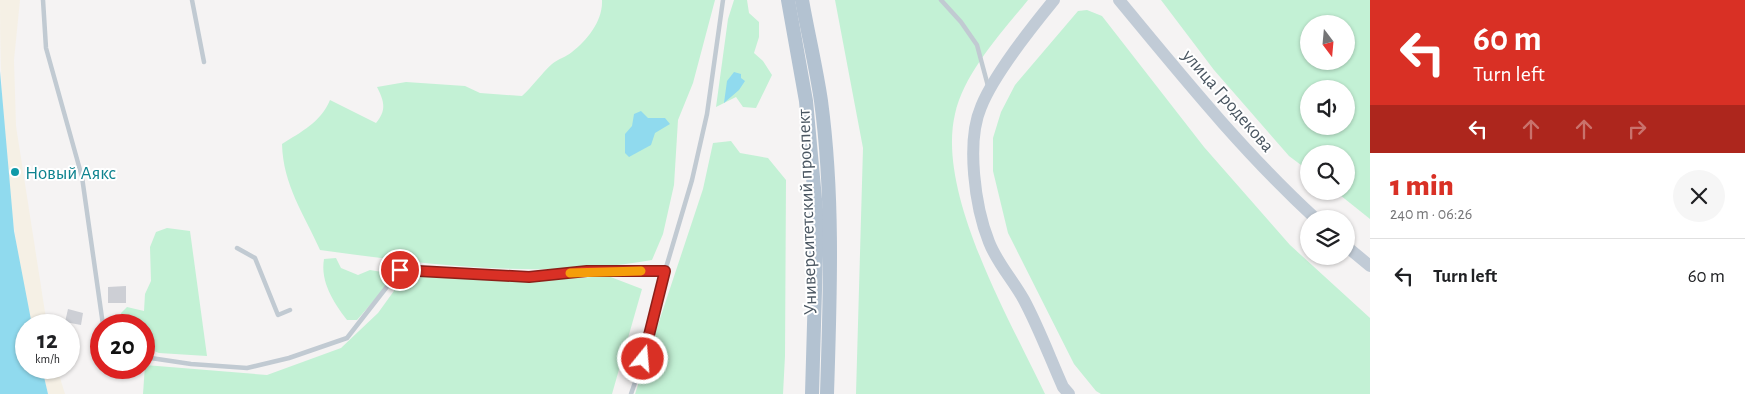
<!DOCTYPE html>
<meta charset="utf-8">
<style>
body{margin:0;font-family:"Alegreya Sans",sans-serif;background:#f6f6f6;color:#202124;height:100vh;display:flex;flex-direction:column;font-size:19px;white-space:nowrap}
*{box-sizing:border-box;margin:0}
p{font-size:16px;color:#757577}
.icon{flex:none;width:28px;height:28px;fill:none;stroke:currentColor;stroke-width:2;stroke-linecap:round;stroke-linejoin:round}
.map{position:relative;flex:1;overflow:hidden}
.details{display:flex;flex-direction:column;background:#fff;width:375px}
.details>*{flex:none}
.guide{background:#d93025;color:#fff;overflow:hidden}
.needle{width:32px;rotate:164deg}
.buttons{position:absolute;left:1300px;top:15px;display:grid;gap:10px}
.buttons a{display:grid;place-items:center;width:55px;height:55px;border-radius:50%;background:#fff;box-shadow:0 1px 4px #0004;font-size:25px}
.speed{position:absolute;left:15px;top:314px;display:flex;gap:10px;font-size:25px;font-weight:700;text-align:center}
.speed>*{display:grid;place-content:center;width:65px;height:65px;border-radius:50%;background:#fff;box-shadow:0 1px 4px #0004;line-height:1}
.speed small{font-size:12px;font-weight:400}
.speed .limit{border:8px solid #d22;background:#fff;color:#111}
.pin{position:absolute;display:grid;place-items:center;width:42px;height:42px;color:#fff;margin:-21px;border:2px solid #fff;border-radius:50%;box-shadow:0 1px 5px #0007}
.me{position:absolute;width:55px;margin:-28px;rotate:17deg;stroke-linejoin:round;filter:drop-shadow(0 0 4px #0008)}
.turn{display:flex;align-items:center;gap:18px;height:105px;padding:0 20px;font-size:22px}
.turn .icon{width:65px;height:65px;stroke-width:2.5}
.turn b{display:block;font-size:35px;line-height:42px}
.lanes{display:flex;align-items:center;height:48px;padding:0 20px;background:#0003;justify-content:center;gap:25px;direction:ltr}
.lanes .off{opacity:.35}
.round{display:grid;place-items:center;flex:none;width:52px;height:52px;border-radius:26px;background:#f6f6f6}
.headline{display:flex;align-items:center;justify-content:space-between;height:85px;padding:0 20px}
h1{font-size:30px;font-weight:800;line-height:38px;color:#d93025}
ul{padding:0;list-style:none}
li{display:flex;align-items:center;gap:15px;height:75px;padding:0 20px;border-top:1px solid #e0e0e0}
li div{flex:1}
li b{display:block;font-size:19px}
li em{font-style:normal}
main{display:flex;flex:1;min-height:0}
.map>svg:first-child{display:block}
</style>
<main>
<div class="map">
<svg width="1370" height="394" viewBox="0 0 1370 394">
<rect width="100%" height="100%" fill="#f5f3f3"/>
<g fill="#c3f1d5" fill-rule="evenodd">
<path d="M602,0H715L693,83L678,120L674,185L663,234L652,260C544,279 428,265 320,250C304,214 283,185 282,144C301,132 321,122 330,100L376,123C387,110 384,101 377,87L406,82L465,86L480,93L522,96C533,86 541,74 552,64C558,59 566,57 572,52C587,40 603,21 602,0Z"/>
<path d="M734,0H747L749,13L759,22V37L754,53L763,61L772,75L756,108L743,107L736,97L716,107L728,19Z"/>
<path d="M835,0H1028C1002,32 964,73 955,114C936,194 1011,322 1045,394H856L863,148Z"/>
<path d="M1161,0H1370V219L1335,191H1346V154H1309V171L1289,156L1214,70ZM1309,24H1346V61H1309ZM1309,89H1346V126H1309Z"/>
<path d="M1087,10L1102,16L1204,147L1290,245L1370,318V394H1101L1096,391L1074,364L1008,233L993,171V138L1001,112L1015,85L1078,11Z"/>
<path d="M731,141L740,153L768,158L786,180L785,356L783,394H635L703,189L713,143Z"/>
<path d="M167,228L190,231L207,356L159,353L144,347V325H121V313L127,307L144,311L145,294L151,281L150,247L156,232Z"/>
<path d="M336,258L341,268L358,275L370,270L388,273L389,283L357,320H347C334,303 320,282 324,259Z"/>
<path d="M421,275L529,281L608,276L642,289L612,394H143L145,365L267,375L341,348L378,313L404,277Z"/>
</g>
<g fill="#f5f0e5">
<path d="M0,0H20L14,60L16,126L47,325H32C7,219 0,109 0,0Z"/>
<path d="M42,368H57L65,394H48Z"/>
</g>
<g fill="#90daee">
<path d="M0,71L14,231L32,325H26V368H42L48,394H0Z"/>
<path d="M734,72L741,74V78L745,81L739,90L724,103L727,81Z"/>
<path d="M641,111L648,118H665L670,124L655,133L651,145L629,157L625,153V134L632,126L634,114Z"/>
</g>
<g fill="#cdcfd5">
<path d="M126,286V303H108V287Z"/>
<path d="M68,309L83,313L81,325L65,322Z"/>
</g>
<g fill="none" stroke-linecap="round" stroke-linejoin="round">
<g stroke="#c1cad2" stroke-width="4.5">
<path d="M43,0L46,48L82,177L103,325"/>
<path d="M192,0L204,62"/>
<path d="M941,0L961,22L977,45L988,86"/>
<path d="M237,248L255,258L278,315L290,310"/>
<path d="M144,357L191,364L247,368L289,358L347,338L400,270L529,277L587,271H665"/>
<path d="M631,394L649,342L665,271L692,180L707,114L723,0"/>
</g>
<g stroke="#c1cbd6" stroke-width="12">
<path d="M1054,0C1031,28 994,74 981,107C966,142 975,207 989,242C997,263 1013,280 1024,300C1039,328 1050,358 1063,387L1069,394"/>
<path d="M1119,0C1182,76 1243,152 1316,219"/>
<path d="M1346,246L1370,266"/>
</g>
<g stroke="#b3c2d1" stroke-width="14">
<path d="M788,0L806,101L817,221L812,394"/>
<path d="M802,0C808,34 816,67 821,101C834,198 830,297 827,394"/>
</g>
</g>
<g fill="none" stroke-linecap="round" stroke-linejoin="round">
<defs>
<path id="route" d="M400,270L529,277L587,271H665L643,359"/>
</defs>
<use href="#route" stroke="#8d1f18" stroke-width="12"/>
<use href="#route" stroke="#d93025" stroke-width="9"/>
<path stroke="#f59e0b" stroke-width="9" d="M570,273L641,271"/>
</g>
<circle fill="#0f9aa8" stroke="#fff" stroke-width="2" cx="15" cy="172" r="5"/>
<g text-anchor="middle" stroke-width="4" stroke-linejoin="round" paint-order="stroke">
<g font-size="19" fill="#4a5661" stroke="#fff">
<text transform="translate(1229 100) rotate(49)" y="7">улица Гродекова</text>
<text transform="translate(806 212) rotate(-92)" y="7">Университетский проспект</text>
</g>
<g font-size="19" fill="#0d838f" stroke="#fff" text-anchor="start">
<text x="25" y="179">Новый Аякс</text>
</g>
</g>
</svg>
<div class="buttons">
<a><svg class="needle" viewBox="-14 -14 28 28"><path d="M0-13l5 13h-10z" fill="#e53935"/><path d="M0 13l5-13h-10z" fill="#757577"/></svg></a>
<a><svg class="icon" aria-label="sound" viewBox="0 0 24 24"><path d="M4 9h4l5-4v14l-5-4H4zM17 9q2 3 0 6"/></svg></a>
<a><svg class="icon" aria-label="search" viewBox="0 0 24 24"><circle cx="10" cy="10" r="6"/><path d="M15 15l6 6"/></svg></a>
<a><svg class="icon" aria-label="layers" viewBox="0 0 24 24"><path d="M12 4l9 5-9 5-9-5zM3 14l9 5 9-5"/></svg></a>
</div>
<div class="speed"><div>12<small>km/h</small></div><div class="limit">20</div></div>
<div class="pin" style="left:400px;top:270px;background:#d93025"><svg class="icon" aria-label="arrive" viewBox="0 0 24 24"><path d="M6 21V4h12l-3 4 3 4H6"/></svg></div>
<svg class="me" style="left:643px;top:359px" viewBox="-20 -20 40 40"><circle r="17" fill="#d93025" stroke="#fff" stroke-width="3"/><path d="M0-11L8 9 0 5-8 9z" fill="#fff"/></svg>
</div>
<section class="details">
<div class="guide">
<div class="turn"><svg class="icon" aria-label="left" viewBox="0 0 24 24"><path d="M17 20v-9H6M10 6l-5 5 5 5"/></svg><div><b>60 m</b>Turn left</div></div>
<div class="lanes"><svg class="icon" aria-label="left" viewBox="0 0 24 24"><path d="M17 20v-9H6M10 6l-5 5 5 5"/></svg><svg class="icon off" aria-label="ahead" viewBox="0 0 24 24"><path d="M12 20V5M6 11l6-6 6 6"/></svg><svg class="icon off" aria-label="ahead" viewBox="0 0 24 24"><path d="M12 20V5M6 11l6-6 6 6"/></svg><svg class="icon off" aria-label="right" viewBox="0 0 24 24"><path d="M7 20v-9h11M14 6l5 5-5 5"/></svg></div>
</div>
<div class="headline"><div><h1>1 min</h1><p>240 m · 06:26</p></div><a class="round"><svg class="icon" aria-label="close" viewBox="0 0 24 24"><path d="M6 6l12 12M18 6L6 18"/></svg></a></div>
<ul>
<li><svg class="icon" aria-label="left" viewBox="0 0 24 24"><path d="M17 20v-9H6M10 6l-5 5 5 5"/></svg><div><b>Turn left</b></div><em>60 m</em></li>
</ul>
</section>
</main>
